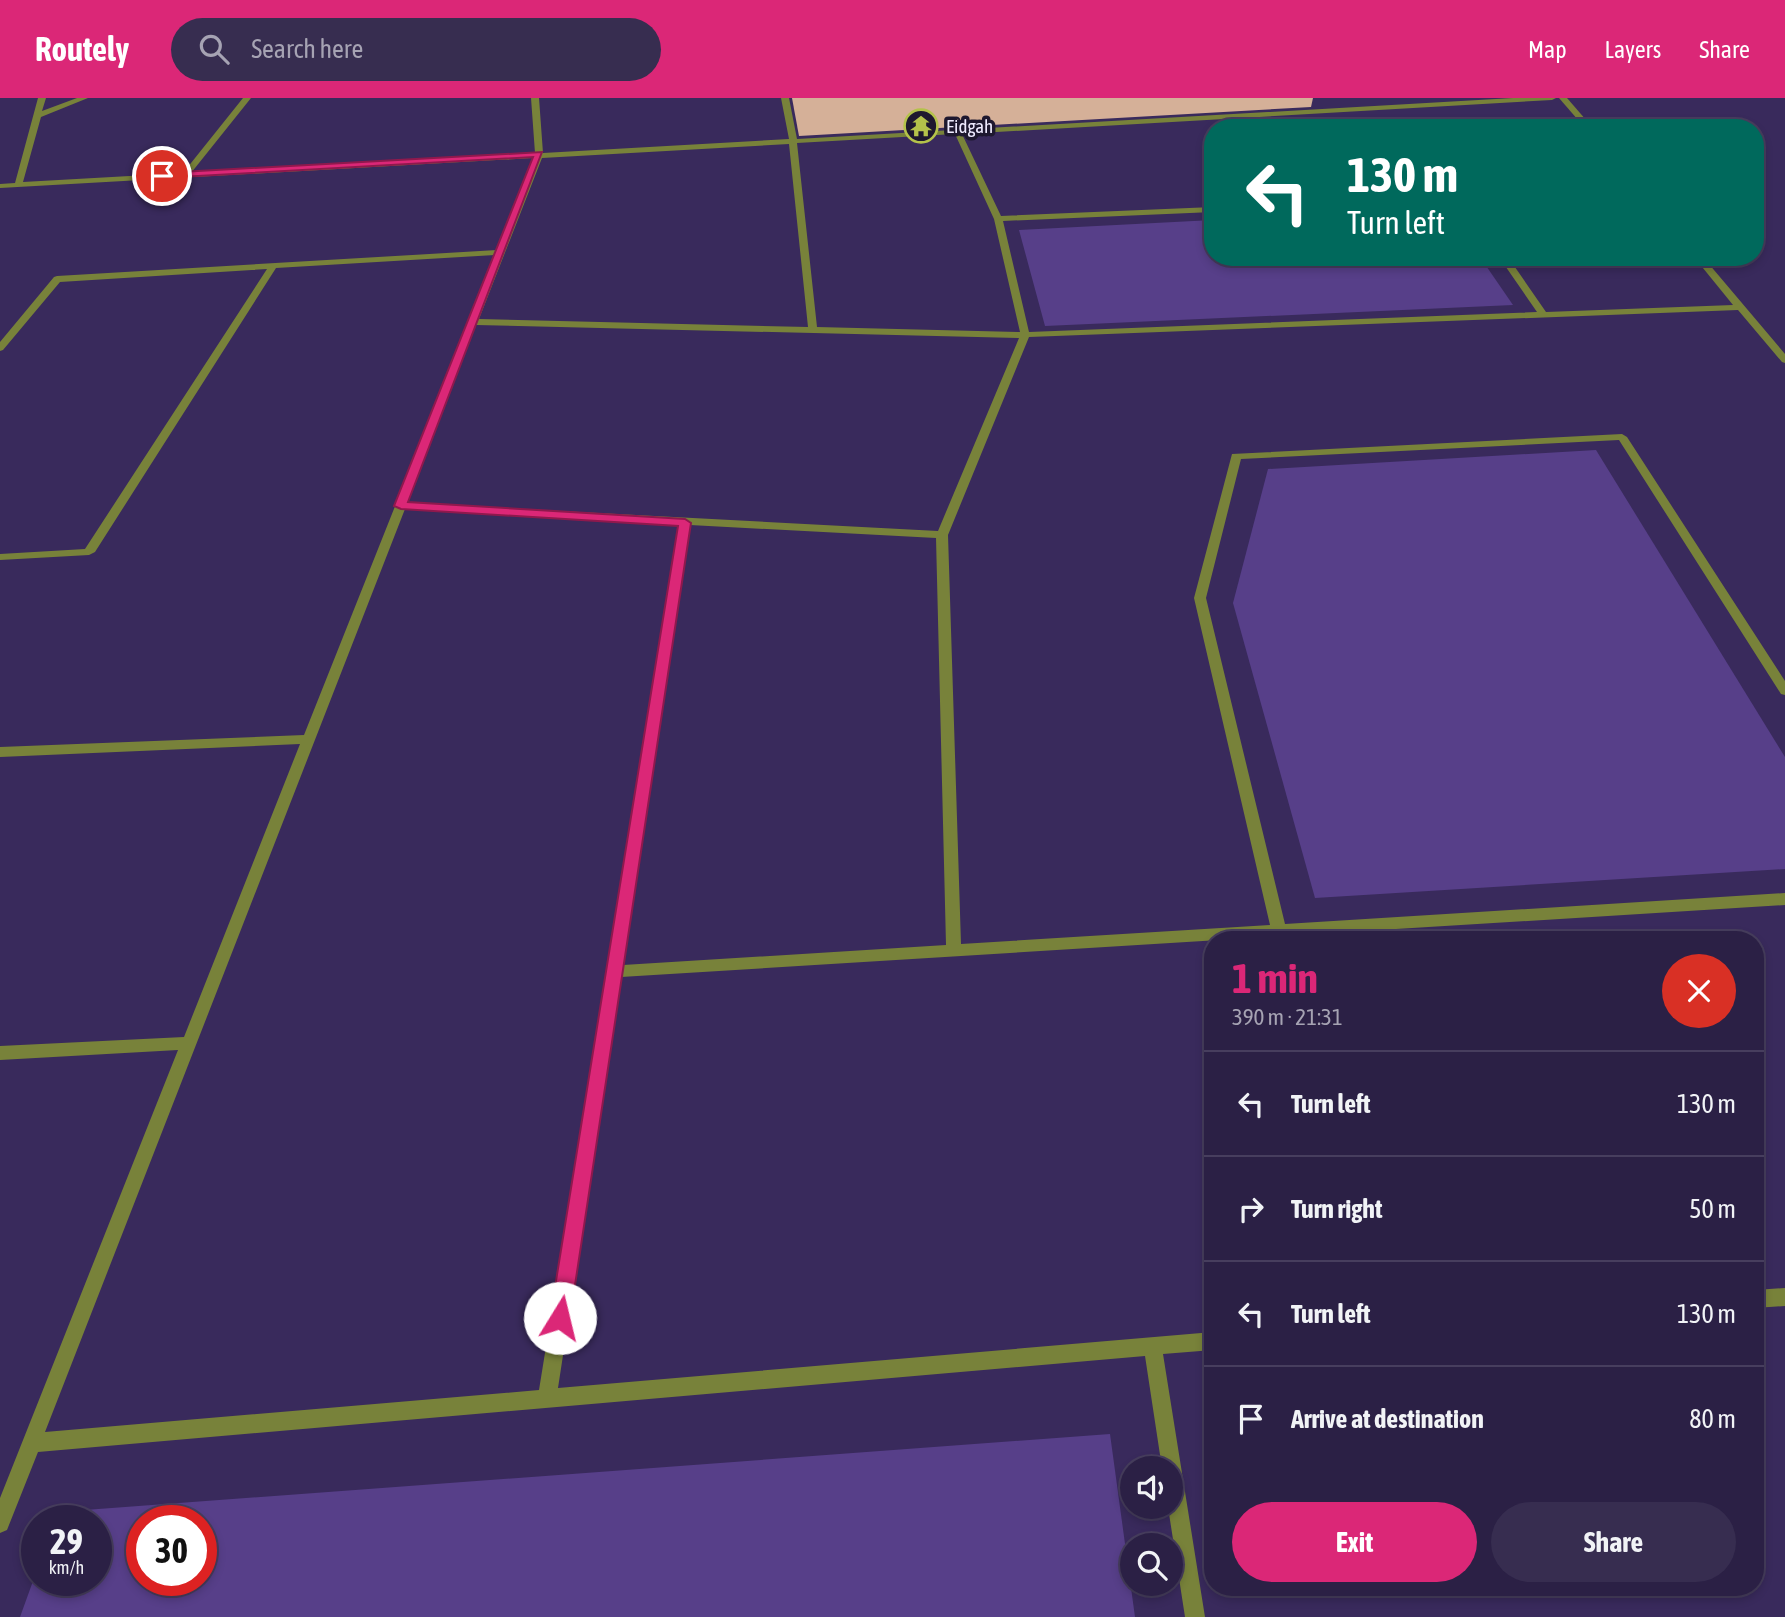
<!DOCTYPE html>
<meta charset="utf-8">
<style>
body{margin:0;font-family:"Asap Condensed",sans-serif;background:#372d50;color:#f1f3f6;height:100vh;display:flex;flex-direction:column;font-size:26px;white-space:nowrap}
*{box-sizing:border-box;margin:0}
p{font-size:23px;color:#a6a3b3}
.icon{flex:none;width:38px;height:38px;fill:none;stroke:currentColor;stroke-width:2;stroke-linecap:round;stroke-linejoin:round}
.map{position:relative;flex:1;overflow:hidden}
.sheet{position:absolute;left:1204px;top:833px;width:560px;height:665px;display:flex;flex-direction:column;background:#2b2045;border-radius:28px;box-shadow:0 4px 10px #0003,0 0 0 2px #473e5e}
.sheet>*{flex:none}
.hud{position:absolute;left:1204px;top:21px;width:560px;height:147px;border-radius:28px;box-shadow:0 4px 10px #0003,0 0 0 2px #473e5e;background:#00695c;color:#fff;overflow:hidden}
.controls{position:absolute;left:1120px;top:1358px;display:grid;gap:14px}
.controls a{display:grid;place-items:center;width:63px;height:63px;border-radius:50%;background:#2b2045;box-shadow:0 4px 10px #0003,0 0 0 2px #473e5e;font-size:35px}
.speed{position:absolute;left:21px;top:1407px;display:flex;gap:14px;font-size:35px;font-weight:700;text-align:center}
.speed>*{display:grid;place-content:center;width:91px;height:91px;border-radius:50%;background:#2b2045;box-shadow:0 4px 10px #0003,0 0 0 2px #473e5e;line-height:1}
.speed small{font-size:18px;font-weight:400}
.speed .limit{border:10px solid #d22;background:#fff;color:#111}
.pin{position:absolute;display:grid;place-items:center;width:60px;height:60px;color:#fff;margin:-30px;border:4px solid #fff;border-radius:50%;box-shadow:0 2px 7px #0007}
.me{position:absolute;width:77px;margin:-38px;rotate:9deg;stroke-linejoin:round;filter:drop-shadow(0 0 5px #0008)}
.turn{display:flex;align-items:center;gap:24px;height:147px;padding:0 28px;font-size:32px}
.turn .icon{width:91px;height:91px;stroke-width:2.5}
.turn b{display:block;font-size:49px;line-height:60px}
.round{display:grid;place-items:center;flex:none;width:74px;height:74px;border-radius:37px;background:#372d50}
.overview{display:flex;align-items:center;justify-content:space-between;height:119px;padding:0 28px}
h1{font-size:42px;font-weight:700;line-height:52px;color:#db2777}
.button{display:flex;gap:14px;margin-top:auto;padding:14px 28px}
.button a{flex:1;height:80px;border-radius:42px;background:#db2777;color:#fff;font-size:28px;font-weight:700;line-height:80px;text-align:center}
.button a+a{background:#372d50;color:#f1f3f6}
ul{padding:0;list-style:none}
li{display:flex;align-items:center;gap:21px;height:105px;padding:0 28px;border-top:2px solid #473e5e}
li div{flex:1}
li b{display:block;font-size:26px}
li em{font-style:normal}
header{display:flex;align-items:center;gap:42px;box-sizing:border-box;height:98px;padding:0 35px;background:#db2777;color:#fff}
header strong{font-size:33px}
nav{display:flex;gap:38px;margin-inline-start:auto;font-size:24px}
.search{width:490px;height:63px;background:#372d50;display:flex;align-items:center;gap:18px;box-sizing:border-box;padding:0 24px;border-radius:38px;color:#a6a3b3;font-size:26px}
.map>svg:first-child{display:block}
</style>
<header>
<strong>Routely</strong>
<div class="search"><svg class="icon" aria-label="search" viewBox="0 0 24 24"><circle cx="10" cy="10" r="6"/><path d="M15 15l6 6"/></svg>Search here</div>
<nav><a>Map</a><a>Layers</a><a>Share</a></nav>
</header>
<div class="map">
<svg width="1785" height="1519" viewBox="0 0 1785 1519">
<rect width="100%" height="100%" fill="#392a5c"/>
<g fill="#573f89" fill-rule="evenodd">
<path d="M1213,122V159H1480L1513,207L1045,228L1019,132Z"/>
<path d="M1596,352L1785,659V771L1315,800L1233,505L1268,371Z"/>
<path d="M1110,1336L1135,1519H20L37,1472V1482H96V1423H55L58,1414ZM142,1423H201V1482H142Z"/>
</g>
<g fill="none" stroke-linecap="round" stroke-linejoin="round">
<g fill="#78823a" fill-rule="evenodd">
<path d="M38,0H46L42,13L77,0H88L41,19L23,84L183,75L243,0H251L191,75L535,55L531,0H539L543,55L789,41L781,0H789L797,41L1513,0H1556L1552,2L962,36L1001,118L1213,109V114L1003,123L1029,234L1537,214L1499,159H1508L1546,214L1733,207L1694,159H1703L1785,256V265L1782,264L1738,212L1029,239L948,437L961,846L1270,827L1194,500L1232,356L1622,336L1627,339L1785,583V597L1781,596L1619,342L1241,361L1206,500L1285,826L1785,795V807L621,879L558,1290L1213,1234V1252L1163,1256L1205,1519H1185L1168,1409H1171V1370H1162L1145,1258L38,1354L7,1432L0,1435V1400L178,952L0,962V948L184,939L300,646L0,659V649L304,637L495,157L276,170L95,454L89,457L0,462V456L85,451L267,171L60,184L3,252L0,253V244L54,179L57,178L497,152L533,60L0,90V86L15,85ZM955,36L994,121L1020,234L817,229L797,45ZM789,46L808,229L479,221L542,60ZM476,227L1019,240L938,433L407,405ZM405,411L679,426L539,1292L45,1334ZM690,427L936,440L946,847L623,867Z"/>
<path d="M1559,0H1567L1593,30H1585Z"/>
<path d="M1785,1190V1208L1755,1210V1192Z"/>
</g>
</g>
<path fill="#d5b098" d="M792,0H1313L1311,9L799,38Z"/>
<path fill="#db2777" stroke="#8e194d" stroke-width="2" d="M542,54L408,404L685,421L691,425L570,1220L567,1227L560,1230L553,1227L550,1220L678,428L401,411L394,408L533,59L162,80L157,78L162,75Z"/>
<defs>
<symbol id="temple-ring" viewBox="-11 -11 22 22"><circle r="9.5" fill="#1e182f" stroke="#b4c24a" stroke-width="1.5"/><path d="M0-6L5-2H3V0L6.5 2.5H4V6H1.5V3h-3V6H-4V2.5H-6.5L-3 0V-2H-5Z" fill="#b4c24a"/></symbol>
</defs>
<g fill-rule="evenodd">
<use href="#temple-ring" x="902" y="9" width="38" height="38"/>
</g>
<g text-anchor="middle" stroke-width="7" stroke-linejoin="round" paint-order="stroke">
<g font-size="19" fill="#efebff" stroke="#1e182f" text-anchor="start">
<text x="946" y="35">Eidgah</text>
</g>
</g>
</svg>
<div class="controls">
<a><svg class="icon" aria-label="sound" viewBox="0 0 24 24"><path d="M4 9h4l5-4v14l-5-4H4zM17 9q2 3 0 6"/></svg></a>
<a><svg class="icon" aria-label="search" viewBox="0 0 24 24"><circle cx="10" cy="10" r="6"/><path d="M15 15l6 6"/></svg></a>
</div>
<div class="speed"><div>29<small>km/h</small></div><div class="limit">30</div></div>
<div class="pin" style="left:162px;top:78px;background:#d93025"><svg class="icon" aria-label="arrive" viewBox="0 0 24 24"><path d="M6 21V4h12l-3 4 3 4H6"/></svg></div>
<svg class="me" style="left:560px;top:1220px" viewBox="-20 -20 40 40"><circle r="19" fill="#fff"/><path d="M0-13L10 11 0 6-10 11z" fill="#db2777"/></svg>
<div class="hud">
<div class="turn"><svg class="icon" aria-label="left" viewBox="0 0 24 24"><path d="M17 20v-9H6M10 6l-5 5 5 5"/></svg><div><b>130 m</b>Turn left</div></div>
</div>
<section class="sheet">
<div class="overview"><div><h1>1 min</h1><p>390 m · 21:31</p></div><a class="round" style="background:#d93025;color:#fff"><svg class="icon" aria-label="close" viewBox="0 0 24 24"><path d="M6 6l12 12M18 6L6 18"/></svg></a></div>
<ul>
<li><svg class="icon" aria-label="left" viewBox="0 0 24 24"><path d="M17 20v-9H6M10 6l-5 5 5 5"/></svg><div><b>Turn left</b></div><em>130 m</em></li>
<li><svg class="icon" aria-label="right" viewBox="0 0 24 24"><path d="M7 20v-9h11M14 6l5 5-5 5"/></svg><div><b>Turn right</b></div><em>50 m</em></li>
<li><svg class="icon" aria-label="left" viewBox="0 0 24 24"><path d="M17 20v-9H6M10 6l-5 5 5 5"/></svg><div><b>Turn left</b></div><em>130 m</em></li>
<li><svg class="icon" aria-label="arrive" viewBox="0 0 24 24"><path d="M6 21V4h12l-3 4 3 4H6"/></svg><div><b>Arrive at destination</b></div><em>80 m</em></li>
</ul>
<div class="button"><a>Exit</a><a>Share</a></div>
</section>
</div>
